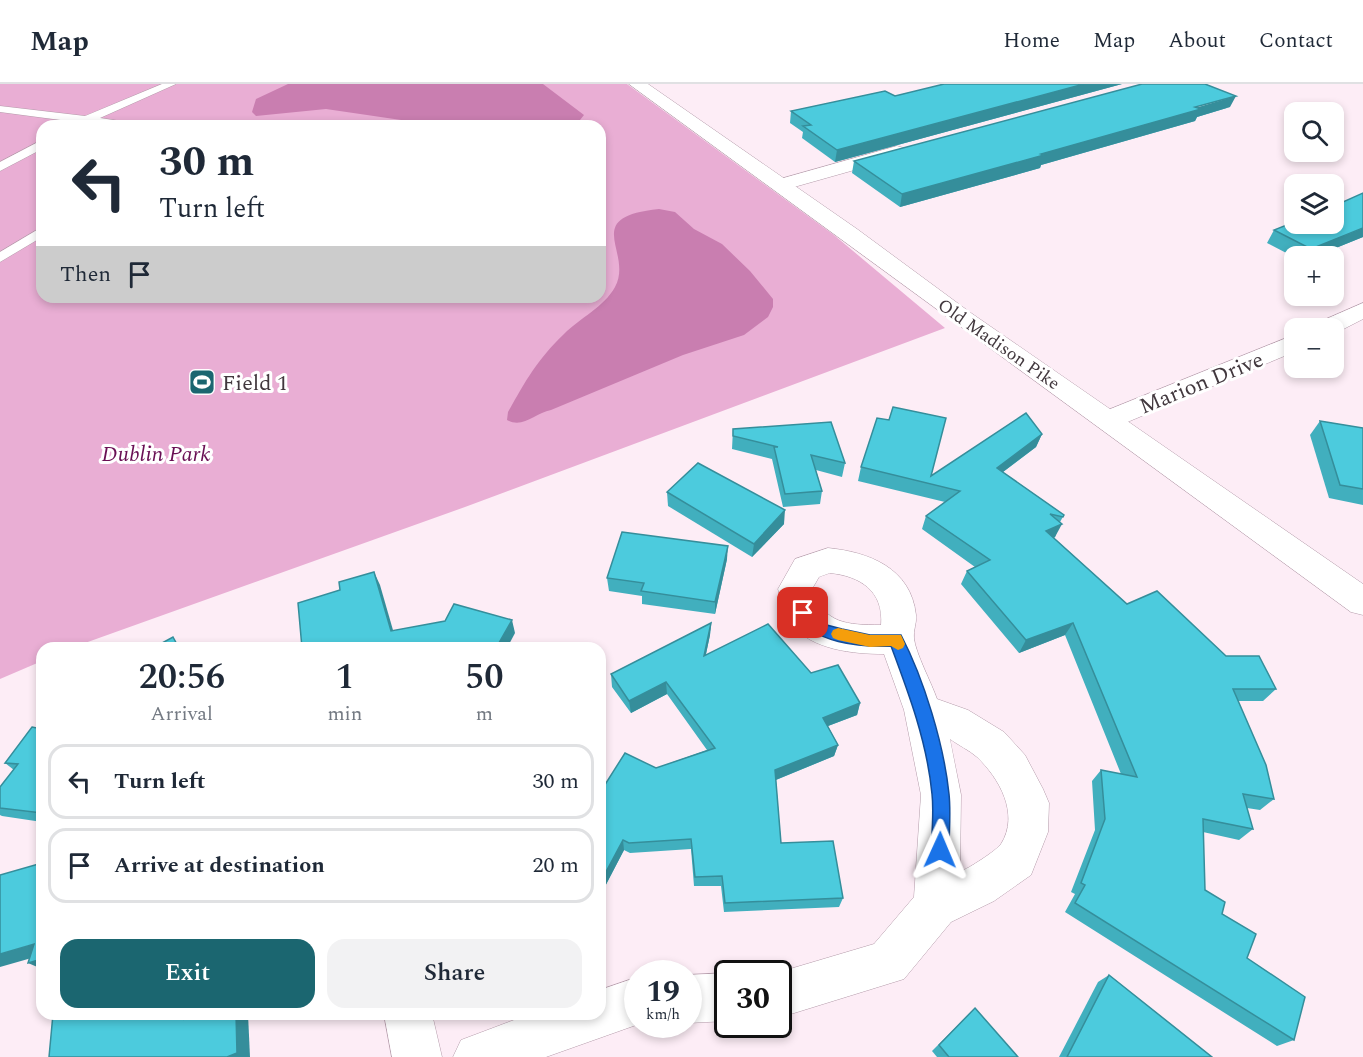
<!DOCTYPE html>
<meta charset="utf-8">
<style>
body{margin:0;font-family:Spectral,serif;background:#f2f2f3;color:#1f2937;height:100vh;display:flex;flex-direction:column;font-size:22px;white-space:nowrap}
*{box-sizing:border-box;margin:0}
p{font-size:20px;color:#747a83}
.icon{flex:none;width:33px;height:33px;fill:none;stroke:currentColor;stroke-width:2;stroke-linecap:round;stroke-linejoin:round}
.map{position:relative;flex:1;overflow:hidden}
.side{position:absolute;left:36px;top:558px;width:570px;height:378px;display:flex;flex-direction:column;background:#fff;border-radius:18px;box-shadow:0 3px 9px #0003}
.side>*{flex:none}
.banner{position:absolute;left:36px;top:36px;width:570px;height:183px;border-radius:18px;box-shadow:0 3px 9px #0003;background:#fff;color:#1f2937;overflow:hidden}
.buttons{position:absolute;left:1284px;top:18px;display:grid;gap:12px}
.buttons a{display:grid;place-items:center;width:60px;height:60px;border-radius:12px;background:#fff;box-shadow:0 3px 9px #0003;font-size:30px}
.speed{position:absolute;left:624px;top:876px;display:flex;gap:12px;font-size:30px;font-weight:700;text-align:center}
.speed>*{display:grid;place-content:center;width:78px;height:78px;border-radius:50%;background:#fff;box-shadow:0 3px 9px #0003;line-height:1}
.speed small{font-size:15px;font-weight:400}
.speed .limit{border:3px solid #111;border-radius:9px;background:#fff;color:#111}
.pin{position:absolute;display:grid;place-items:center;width:51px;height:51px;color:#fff;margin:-26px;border-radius:12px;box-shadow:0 3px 9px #0006}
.me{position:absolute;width:66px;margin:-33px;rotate:1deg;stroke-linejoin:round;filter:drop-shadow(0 0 4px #0008)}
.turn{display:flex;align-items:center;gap:21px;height:126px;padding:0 24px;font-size:27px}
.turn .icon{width:78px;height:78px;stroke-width:2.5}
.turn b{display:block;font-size:42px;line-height:51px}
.then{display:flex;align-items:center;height:57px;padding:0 24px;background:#0003;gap:12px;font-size:22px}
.eta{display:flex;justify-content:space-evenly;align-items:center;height:102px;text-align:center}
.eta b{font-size:36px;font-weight:600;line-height:42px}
.cta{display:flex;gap:12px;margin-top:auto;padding:12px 24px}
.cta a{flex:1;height:69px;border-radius:18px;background:#1b6670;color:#fff;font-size:24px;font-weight:600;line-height:69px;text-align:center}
.cta a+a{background:#f2f2f3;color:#1f2937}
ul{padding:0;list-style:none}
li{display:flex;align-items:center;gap:18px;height:75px;margin:0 12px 9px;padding:0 12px;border:3px solid #e0e1e3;border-radius:18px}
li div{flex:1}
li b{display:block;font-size:22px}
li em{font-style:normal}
header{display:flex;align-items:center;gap:36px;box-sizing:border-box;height:84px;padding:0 30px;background:#fff;border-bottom:2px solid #e0e1e3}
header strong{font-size:28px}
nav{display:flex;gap:33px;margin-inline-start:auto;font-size:21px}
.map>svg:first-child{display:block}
</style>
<header>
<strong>Map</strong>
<nav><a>Home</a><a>Map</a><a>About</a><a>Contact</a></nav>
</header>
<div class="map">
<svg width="1363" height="973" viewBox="0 0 1363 973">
<rect width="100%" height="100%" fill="#fdedf6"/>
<path fill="#e9aed4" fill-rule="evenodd" d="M0,0H627L834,151L945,244L465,423L71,564H42V577L0,595ZM42,42H600V213H42Z"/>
<g fill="#c97eb0">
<path d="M288,0H543L584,31L576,41L571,42H442L326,25L256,32L252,28L256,15Z"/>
<path d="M659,125L675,128L694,145L722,160L750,187L773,215V223L768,233L744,251L683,271L551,326C535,329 523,345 507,336L508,328C526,296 537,276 564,250C580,234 604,223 615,203C634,168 579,133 659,125Z"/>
</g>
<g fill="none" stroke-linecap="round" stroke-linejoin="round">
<defs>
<g id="service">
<path d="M162,0H176L100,34L133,39L139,42H106L0,28V22L85,32Z"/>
<path d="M42,56V65L0,87V78Z"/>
<path d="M42,143V153L0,178V168Z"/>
</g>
<g id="minor">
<path d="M897,62L904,64L906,68L904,72L780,107L773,105L770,101L773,97Z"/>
<path d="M1363,219V235L1334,250V244H1314L1317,239Z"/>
<path d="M1294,251V268L1118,342L1108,345L1098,342L1094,336L1098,330Z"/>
<path d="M828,464C869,468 911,484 916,531C917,539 913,546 914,554C915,568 932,600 937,615L968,626L1004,648L1025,671L1043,705L1049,719L1048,748L1031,791L994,817L951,838L904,895L778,934V890H773L874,860L914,813L921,711L904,626L884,570C854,570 811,566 792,540C785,530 782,517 778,505L795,475ZM830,489C860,492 884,507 881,541C847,541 824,540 812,505L819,493ZM950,655C958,661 969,666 977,673C999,694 1020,730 1001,760C996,767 969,784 960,788L961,711Z"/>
<path d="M728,889V937L688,939V891Z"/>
<path d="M638,893L639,940L546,973H453L461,956L530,930H600V906Z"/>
<path d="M384,930H432L442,973H392Z"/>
</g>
<path id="secondary" d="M629,0H648L857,145L971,229L1363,500V531L1351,528Z"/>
</defs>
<use href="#service" stroke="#b49baa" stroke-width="1"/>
<use href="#minor" stroke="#b49baa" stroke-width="1"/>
<use href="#secondary" stroke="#b49baa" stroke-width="1"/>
<use href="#service" fill="#fff" fill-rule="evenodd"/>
<use href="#minor" fill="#fff" fill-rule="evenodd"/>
<use href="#secondary" fill="#fff" fill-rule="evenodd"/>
</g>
<g fill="#41afbe">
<path d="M944,0H1122L835,78L802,54L803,48L790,39L791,27L895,12Z"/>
<path d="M1230,23L1197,33L1195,37L1041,81L1040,84L900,123L852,89L854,77Z"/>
<path d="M1274,146L1363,153L1316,172H1294V173L1267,159Z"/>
<path d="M1320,337L1363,344V421L1329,414L1310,351Z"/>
<path d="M733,345L845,379L842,393L816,386L822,407L820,420L783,423L772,375L732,365Z"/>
<path d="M1042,350L1036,363L1003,388L1064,431L1060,438L1055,453L1054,454L1127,520L1226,572L1276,605L1263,617H1238L1274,715L1260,726L1247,724L1253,745L1239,756L1203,748L1205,806L1222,830L1294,956L1277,962L1065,828L1075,810L1071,808L1095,746L1092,697L1101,686L1121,690L1065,551L1019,569L961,500L967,487L975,483L922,445L926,432L945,418L858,397L861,383L931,392Z"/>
<path d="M667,408L784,440L752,473L668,422Z"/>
<path d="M727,475L715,530L642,520V512L609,507L607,494Z"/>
<path d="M711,539L710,551L706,570L811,589L860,619L857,631L828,642L838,661L834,672L776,696L781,759L843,814L839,823L724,828L721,802H694L691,765L630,769L624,766L600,812V706L601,707L656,684L707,666L667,610L631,629L612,603L611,590Z"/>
<path d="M42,645V738L2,732L0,731V703L14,686L5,679Z"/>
<path d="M1109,891L1212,973H1059L1098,898Z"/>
<path d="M975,924L1018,973H937L932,967Z"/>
</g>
<g fill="#358e9b">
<path d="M1084,0H1122L835,78L837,66Z"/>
<path d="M1236,12L1230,23L1197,33L1195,37L1041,81L1040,84L900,123L902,110Z"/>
<path d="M1363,144V153L1316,172H1306L1311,165Z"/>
<path d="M1042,350L1036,363L991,397L997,384Z"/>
<path d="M785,426L784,440L752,473L754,460Z"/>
<path d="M1062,440L1055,453L1040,460L1046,447Z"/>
<path d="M728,462L727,475L715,530V518Z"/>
<path d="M374,488L380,501L397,560L391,547Z"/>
<path d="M512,536L515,549L507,564H496Z"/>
<path d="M711,539L710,551L703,584L704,572Z"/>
<path d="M1073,539L1065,551L1019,569L1026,556Z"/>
<path d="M666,598L667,610L631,629L629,617Z"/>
<path d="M860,619L857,631L820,645L823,634Z"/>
<path d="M838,661L834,672L773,697L775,686Z"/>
<path d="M623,756L624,766L600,812V799Z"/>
<path d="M34,860L42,871L0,883V870Z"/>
<path d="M42,875V885L28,879Z"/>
<path d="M184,930H198L184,935Z"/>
<path d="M236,930H248L250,973H227Z"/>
</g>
<g fill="#4ccbdd" stroke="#358e9b" stroke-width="1.5">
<path d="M944,0H1084L837,66L803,42L811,41L791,27L885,7L895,12Z"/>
<path d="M1142,0H1205L1236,12L1195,23L1201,25L1041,70L1044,71L902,110L854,77Z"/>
<path d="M1363,109V144L1311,165L1274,146L1294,138V140H1334V122Z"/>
<path d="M893,323L946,334L931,392L1026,329L1042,350L997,384L1064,431L1063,433L1050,430L1062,440L1046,447L1127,520L1157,507L1226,572H1259L1276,605H1233L1266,681L1274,715L1243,710L1253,745L1203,735L1205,806L1225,818L1222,830L1256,850L1247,874L1305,913L1294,956L1075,819L1085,801L1081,799L1105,735L1101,686L1137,693L1073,539L1026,556L967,487L990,476L926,432L960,407L861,383L877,334L889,336Z"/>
<path d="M1320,337L1363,344V405L1340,401Z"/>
<path d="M831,338L845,379L811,371L822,407L785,410L774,363H778L733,352V345Z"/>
<path d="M698,379L785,426L754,460L667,408Z"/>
<path d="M622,448L728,462L715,518L641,507L644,499L607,494Z"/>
<path d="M374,488L391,547L445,537L454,520L512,536L496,564H302L298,519L340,506L339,498Z"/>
<path d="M711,539L704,572L768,540L811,589L838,581L860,619L823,634L838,661L775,686L781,759L833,757L843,814L725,819L722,792L695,793L691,755L629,759L623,756L600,799V706L601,707L625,669L656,684L715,664L666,598L629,617L611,590Z"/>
<path d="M173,553L179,564H153Z"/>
<path d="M32,643L42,645V729L0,724V703L18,680L5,679Z"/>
<path d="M42,779V875L28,879L34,860L0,870V791Z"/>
<path d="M1109,891L1212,973H1067Z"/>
<path d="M975,924L1018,973H949L939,961Z"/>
<path d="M53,930H184V935L196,930H236L237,969L227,973H49Z"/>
</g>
<path fill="#1a73e8" stroke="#114b97" stroke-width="1.5" d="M803,524L808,525L823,540L842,545L870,551H901C924,595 944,661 949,710C951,728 949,748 949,766L946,772L940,775L934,772L931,766C932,748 934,728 932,710C927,658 909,610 891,562C861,563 812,560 796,529L798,525Z"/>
<path fill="#f59e0b" d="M838,544L870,551H901L905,560L903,564L898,566L891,562L870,563L838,556L833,554L831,550L833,546Z"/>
<defs>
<symbol id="stadium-square" viewBox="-11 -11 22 22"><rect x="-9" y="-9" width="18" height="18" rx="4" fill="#1b6670" stroke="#fff"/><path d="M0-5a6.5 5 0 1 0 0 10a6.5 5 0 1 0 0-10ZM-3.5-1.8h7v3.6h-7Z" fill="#fff"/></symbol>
</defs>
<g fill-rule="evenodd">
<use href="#stadium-square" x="187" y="283" width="30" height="30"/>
</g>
<g text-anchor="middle" stroke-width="6" stroke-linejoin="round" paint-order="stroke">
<g font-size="18" fill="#42383e" stroke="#fff">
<text transform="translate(999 260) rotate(35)" y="6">Old Madison Pike</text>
</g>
<g font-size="22" fill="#42383e" stroke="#fff" text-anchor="start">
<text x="222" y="306">Field 1</text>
</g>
<g font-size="22" fill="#42383e" stroke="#fff">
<text transform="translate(1201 298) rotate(-22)" y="8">Marion Drive</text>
</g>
<g font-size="22" font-style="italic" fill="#690f54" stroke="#fff">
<text x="156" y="377">Dublin Park</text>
</g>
</g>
</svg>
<div class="buttons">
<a><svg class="icon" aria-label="search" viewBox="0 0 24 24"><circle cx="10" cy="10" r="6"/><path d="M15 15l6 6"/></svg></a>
<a><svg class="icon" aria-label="layers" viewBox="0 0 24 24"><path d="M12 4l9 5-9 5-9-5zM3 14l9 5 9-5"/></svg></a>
<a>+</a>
<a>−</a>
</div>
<div class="speed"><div>19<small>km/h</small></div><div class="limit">30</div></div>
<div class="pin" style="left:803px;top:529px;background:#d93025"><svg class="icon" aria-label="arrive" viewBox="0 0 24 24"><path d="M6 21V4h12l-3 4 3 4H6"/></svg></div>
<svg class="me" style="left:940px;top:766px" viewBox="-20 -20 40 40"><path d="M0-17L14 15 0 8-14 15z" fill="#1a73e8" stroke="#fff" stroke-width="4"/></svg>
<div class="banner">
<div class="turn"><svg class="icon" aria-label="left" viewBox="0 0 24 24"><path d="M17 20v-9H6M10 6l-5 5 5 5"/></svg><div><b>30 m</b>Turn left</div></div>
<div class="then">Then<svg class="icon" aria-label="arrive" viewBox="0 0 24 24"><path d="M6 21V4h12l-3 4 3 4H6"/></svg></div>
</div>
<section class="side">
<div class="eta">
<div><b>20:56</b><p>Arrival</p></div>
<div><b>1</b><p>min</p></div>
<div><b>50</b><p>m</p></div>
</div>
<ul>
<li><svg class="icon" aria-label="left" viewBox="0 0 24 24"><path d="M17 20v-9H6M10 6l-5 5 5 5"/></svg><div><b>Turn left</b></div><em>30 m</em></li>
<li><svg class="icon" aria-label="arrive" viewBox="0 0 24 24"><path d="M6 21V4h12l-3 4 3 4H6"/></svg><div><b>Arrive at destination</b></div><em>20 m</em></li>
</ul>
<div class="cta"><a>Exit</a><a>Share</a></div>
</section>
</div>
